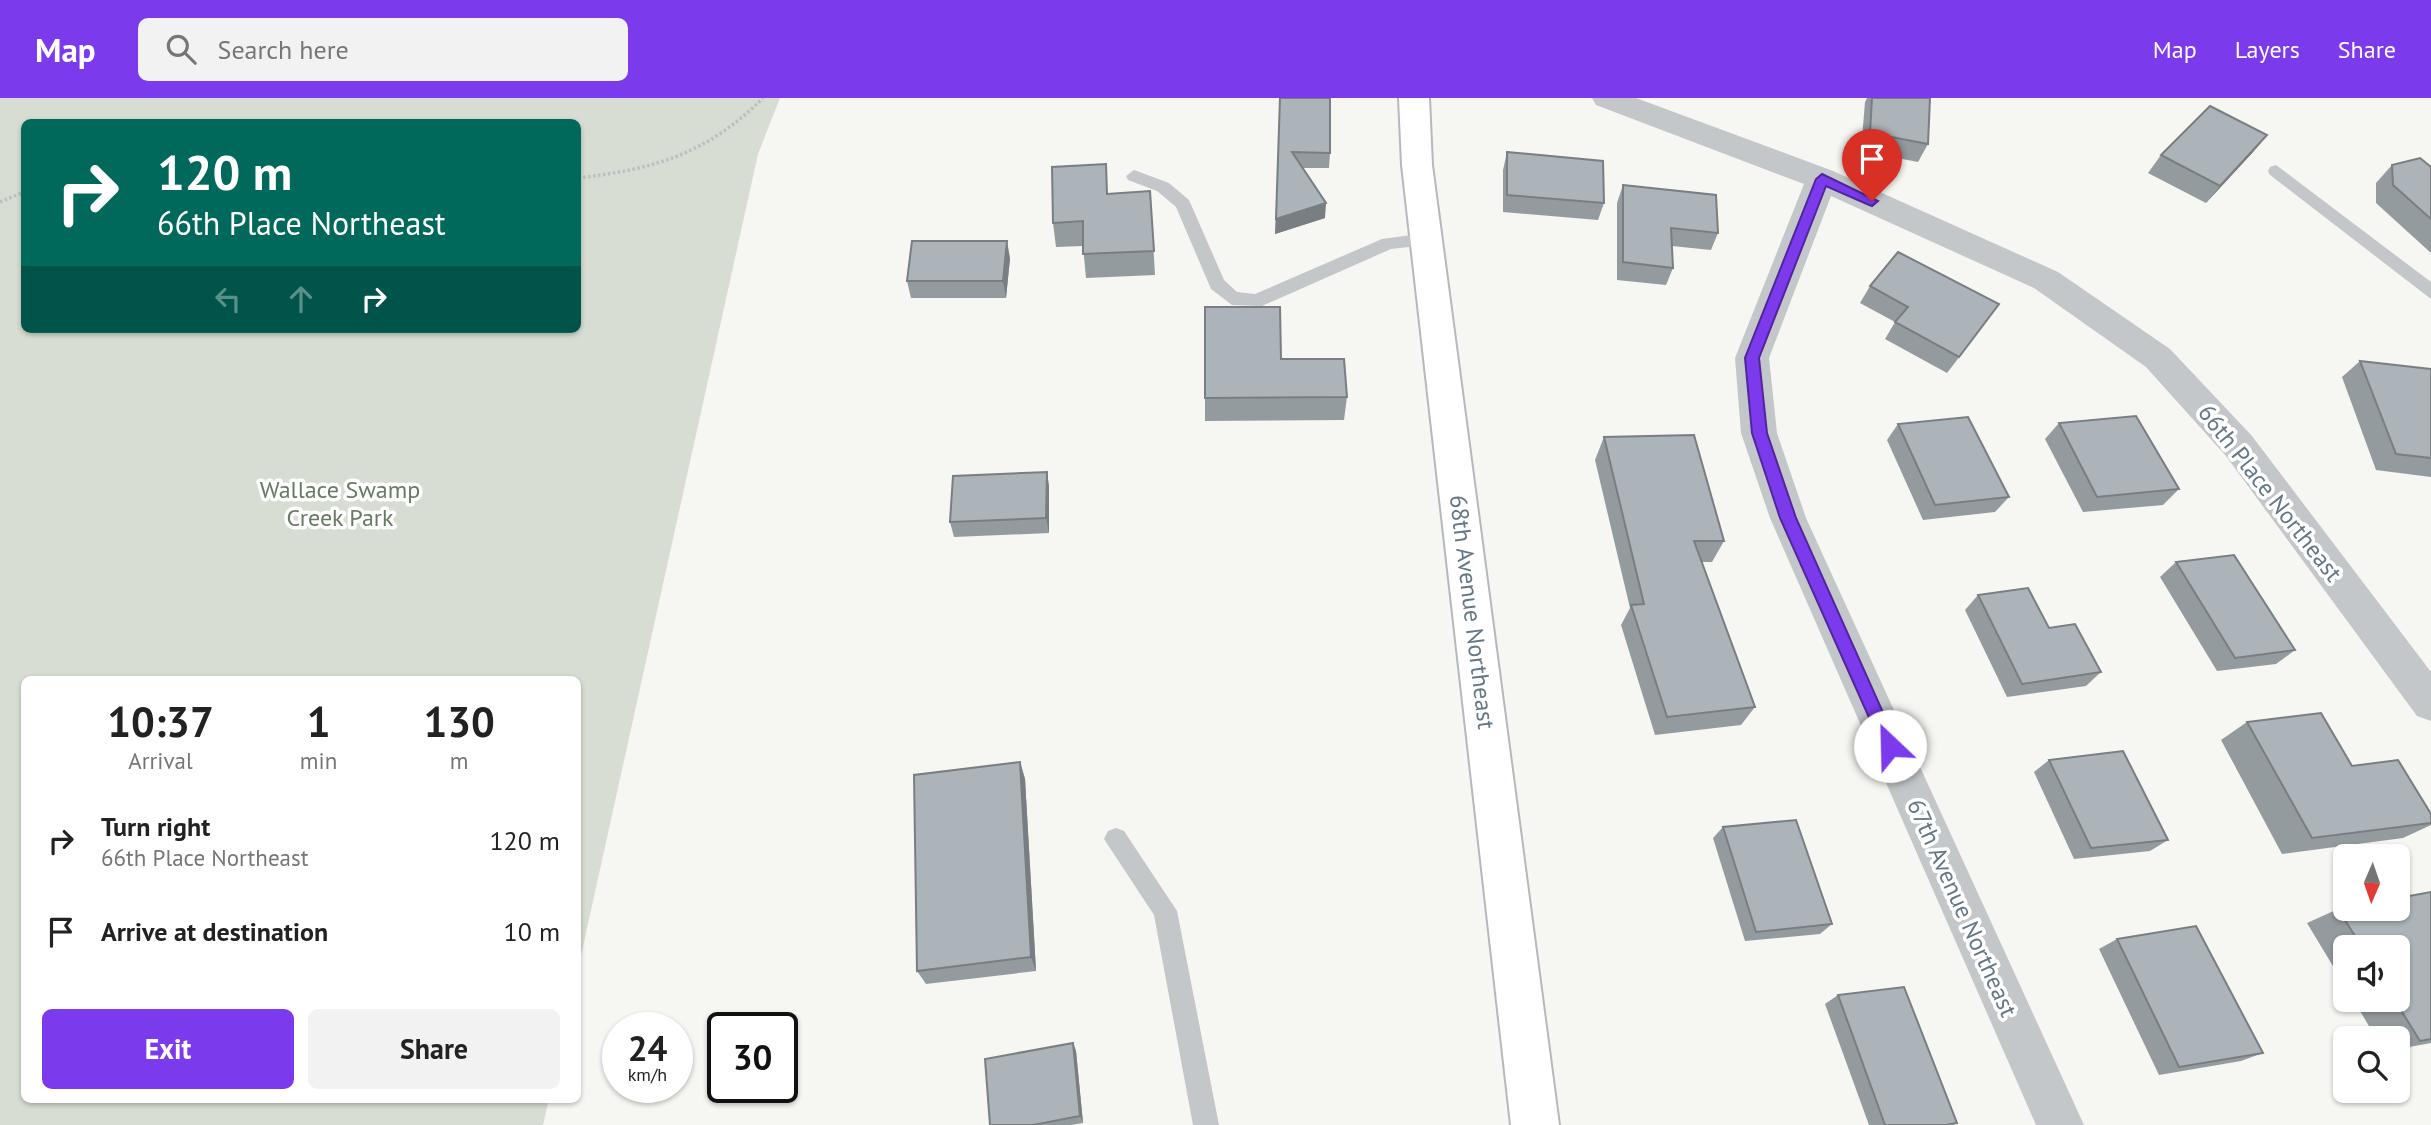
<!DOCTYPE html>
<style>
body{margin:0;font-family:"PT Sans",sans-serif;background:#f2f2f2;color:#222;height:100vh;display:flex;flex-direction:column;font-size:26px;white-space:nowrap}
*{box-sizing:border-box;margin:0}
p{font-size:23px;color:#767676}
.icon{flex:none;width:38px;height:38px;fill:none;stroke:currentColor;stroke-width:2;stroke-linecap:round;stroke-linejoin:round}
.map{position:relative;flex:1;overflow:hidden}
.drawer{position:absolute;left:21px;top:578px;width:560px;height:427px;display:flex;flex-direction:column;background:#fff;border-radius:10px;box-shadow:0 2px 5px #0004}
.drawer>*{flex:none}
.banner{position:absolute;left:21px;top:21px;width:560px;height:214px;border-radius:10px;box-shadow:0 2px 5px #0004;background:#00695c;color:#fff;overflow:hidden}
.needle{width:46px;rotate:182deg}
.controls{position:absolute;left:2333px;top:746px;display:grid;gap:14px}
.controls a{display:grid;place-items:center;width:77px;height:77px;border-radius:10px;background:#fff;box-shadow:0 2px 5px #0004;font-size:35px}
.speed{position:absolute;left:602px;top:914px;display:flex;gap:14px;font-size:35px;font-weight:700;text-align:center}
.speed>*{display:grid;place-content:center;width:91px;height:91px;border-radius:50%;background:#fff;box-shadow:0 2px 5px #0004;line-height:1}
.speed small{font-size:18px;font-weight:400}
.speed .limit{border:4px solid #111;border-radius:10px;background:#fff;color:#111}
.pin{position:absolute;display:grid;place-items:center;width:60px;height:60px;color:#fff;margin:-72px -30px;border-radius:50% 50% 50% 0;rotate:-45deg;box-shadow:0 0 7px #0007}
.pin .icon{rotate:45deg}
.me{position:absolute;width:77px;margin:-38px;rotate:336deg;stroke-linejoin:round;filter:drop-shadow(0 0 5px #0008)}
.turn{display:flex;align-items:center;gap:24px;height:147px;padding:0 21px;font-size:32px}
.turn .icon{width:91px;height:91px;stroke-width:2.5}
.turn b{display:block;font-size:49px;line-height:60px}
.lanes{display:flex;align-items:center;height:66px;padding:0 21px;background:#0003;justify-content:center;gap:35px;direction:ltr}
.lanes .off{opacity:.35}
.eta{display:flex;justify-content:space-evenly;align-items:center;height:119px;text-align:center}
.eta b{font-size:42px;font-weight:700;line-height:49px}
.action{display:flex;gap:14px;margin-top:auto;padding:14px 21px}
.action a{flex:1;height:80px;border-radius:10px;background:#7c3aed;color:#fff;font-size:28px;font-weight:700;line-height:80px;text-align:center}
.action a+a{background:#f2f2f2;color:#222}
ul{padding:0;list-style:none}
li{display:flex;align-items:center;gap:21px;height:91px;padding:0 21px}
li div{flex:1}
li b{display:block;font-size:26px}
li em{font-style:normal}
header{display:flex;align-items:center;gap:42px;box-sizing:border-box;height:98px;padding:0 35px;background:#7c3aed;color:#fff}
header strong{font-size:33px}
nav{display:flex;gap:38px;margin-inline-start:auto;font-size:24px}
.search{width:490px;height:63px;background:#f2f2f2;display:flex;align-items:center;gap:18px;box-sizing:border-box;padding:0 24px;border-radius:10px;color:#767676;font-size:26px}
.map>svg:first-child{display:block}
</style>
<header>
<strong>Map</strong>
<div class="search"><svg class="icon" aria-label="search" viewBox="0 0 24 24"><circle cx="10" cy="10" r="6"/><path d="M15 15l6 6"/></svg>Search here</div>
<nav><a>Map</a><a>Layers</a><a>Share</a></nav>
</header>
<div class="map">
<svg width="2431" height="1027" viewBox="0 0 2431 1027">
<rect width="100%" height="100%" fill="#f6f6f2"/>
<path fill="#d7ddd3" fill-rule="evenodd" d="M0,0H780L758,56L578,871V581H24V1001H549L543,1027H0ZM24,24H578V231H24Z"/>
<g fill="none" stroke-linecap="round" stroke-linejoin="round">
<defs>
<path id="secondary" d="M1399,0H1429L1432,67L1559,1027H1511L1402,67Z"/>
</defs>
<use href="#secondary" stroke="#b3b9bd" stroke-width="4"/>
<g stroke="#bcbfc1" stroke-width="3.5" stroke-dasharray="2.5 2.5" stroke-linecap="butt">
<path d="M578,80C655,71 707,56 763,0"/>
<path d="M0,104L24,94"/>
</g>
<g fill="#c3c7ca" fill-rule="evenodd">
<path d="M2276,67L2431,184V201L2270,77L2268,73L2270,69Z"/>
<path d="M1134,72L1169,85L1189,102L1224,182L1237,194L1255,196L1382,141L1426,135L1435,141L1426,147L1391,151L1262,208L1232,207L1211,191L1176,109L1157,93L1128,82L1126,78Z"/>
<path d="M1116,730L1124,733L1177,813L1219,1027H1193L1154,817L1104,741L1108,733Z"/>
</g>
<path fill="#c3c7ca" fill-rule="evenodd" d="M1592,0H1636L1833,73L2058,174L2170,251L2252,338L2431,574V623L2417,618L2226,358L2146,269L2034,190L1831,98L1769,260L1777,335L1806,420L2084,1027H2036L1770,420L1741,335L1735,260L1804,86L1596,7Z"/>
<use href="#secondary" fill="#fff" fill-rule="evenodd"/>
</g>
<g fill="#949b9f">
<path d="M1280,0L1330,55L1329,70H1302L1325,120L1275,136Z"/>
<path d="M1867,0H1930L1928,46L1918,64L1861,53L1865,4Z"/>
<path d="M2267,37L2253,54L2206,105L2148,75L2161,57Z"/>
<path d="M1507,54L1604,105L1598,122L1503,114V72Z"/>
<path d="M2392,67L2431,69V155L2376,105V85Z"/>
<path d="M1623,87L1718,135L1711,152L1672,148L1673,170L1666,187L1617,182V105Z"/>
<path d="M1150,93L1155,177L1086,180L1083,148L1056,149L1053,125L1108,96Z"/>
<path d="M1010,160L1006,200H911L907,183Z"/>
<path d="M1870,188L1987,223L1947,275L1885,241L1895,224L1860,205Z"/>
<path d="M1205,209L1281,261L1347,299L1344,322L1205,323Z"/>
<path d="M2360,263L2431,271V379L2376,372L2342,279Z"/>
<path d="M2059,325L2179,391L2163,407L2083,414L2045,341Z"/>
<path d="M1898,326L2009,399L1995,414L1923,422L1887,342Z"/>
<path d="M1604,339L1724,443L1712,464H1702L1755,609L1741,627L1655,637L1621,527L1630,510L1595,362Z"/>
<path d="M1047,374L1049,389V435L954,439L950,424Z"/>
<path d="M2176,464L2295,552L2276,566L2217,573L2160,479Z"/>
<path d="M1978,497L2049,530L2101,574L2086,588L2007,599L1965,512Z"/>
<path d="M2247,624L2431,716V727L2403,740L2282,756L2221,642Z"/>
<path d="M2049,662L2168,742L2150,753L2074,761L2034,674Z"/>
<path d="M1020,664L1025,681L1036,873L926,886L917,873Z"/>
<path d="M1723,729L1832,826L1820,836L1745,843L1713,740Z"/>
<path d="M2431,794V945L2398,951V940H2376L2353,901H2398V849H2345V888L2307,825L2338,811Z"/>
<path d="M2117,841L2263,955L2241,963L2159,977L2099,851Z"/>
<path d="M1838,897L1957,1025L1953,1027H1869L1825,906Z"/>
<path d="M1073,945L1076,953L1083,1025L1071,1027H990Z"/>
</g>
<g fill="#787e82">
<path d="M2267,37L2253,54L2206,105L2220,88Z"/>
<path d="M1326,105L1325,120L1275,136L1276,121Z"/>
<path d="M1007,143L1010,160L1006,200L1003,183Z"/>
<path d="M1047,374L1049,389V435L1046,420Z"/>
<path d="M1020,664L1025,681L1036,873L1031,859Z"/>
<path d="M1073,945L1076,953L1083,1025L1080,1018Z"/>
</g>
<g fill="#acb4b9" stroke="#787e82" stroke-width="2">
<path d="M1280,0H1330V55L1292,54L1326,105L1276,121Z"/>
<path d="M1872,0H1930L1928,46L1870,35Z"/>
<path d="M2210,8L2267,37L2220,88L2161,57Z"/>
<path d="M1507,54L1603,63L1604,105L1507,97Z"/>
<path d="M2420,60L2431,69V121L2393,87L2392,67Z"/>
<path d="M1106,66L1107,96L1150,93L1154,153L1083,156V123L1053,125L1052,69Z"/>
<path d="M1623,87L1716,97L1718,135L1671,130L1673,170L1623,164Z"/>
<path d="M912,143H1007L1003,183H907Z"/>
<path d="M1898,154L1999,206L1959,259L1895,224L1908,209L1870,188Z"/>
<path d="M1205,209H1280L1281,261H1344L1347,299L1205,300Z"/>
<path d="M2360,263L2431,271V360L2396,356Z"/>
<path d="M2136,318L2179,391L2097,399L2059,325Z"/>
<path d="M1968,319L2009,399L1935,407L1898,326Z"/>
<path d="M1694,337L1724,443H1694L1755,609L1667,619L1631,507L1644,506L1604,339Z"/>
<path d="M1047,374L1046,420L950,424L953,378Z"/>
<path d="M2234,457L2295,552L2235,560L2176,464Z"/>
<path d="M2028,490L2049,530L2075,526L2101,574L2022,586L1978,497Z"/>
<path d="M2321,615L2352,668L2398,662L2431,716V725L2312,740L2247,624Z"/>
<path d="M2123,653L2168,742L2091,750L2049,662Z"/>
<path d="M1020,664L1031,859L917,873L914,677Z"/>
<path d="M1796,722L1832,826L1756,834L1723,729Z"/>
<path d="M2431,794V941L2420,943L2394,901H2398V849H2362L2338,811L2345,810H2398V800Z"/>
<path d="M2196,828L2263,955L2179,969L2117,841Z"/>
<path d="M1904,889L1957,1025L1946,1027H1885L1838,897Z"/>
<path d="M1073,945L1080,1018L1033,1027H990L985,961Z"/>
</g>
<path fill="#7c3aed" stroke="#51269a" stroke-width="2" d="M1822,76L1878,103L1872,108L1867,106L1826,88L1759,260L1767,335L1796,420L1898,648L1890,656L1884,653L1780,420L1752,335L1745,260L1816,81Z"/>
<g text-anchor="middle" stroke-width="7" stroke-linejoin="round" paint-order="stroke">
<g font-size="24" fill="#687b62" stroke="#fff">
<text x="340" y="400">Wallace Swamp<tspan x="340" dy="28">Creek Park</tspan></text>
</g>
<g font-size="24" fill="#637784" stroke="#fff">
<text transform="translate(2270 395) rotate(52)" y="8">66th Place Northeast</text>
<text transform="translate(1472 514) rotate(83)" y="8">68th Avenue Northeast</text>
<text transform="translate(1962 810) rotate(66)" y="8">67th Avenue Northeast</text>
</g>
</g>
</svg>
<div class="controls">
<a><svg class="needle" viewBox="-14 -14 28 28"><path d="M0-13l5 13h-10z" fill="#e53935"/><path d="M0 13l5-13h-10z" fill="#767676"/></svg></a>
<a><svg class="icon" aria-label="sound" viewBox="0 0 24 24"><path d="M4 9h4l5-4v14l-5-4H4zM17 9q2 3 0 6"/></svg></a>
<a><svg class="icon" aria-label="search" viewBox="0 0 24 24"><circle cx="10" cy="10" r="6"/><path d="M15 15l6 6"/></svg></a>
</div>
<div class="speed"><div>24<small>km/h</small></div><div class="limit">30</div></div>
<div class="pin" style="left:1872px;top:103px;background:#d93025"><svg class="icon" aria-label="arrive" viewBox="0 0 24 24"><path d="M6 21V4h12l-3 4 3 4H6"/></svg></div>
<svg class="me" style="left:1890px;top:648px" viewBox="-20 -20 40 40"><circle r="19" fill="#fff"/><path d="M0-13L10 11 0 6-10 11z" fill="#7c3aed"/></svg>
<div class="banner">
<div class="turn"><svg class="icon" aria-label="right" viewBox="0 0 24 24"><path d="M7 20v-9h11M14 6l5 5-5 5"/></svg><div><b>120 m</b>66th Place Northeast</div></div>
<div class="lanes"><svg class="icon off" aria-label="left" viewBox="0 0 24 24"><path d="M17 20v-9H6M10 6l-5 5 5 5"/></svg><svg class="icon off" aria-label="ahead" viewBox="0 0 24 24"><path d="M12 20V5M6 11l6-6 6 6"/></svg><svg class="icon" aria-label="right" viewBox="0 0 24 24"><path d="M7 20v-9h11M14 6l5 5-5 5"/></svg></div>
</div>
<section class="drawer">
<div class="eta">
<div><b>10:37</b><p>Arrival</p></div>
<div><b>1</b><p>min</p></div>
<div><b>130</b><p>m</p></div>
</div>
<ul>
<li><svg class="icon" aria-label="right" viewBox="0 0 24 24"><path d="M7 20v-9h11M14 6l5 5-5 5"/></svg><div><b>Turn right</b><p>66th Place Northeast</p></div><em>120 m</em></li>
<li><svg class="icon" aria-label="arrive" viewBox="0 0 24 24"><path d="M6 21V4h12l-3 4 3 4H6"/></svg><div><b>Arrive at destination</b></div><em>10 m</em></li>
</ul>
<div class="action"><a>Exit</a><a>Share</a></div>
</section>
</div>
